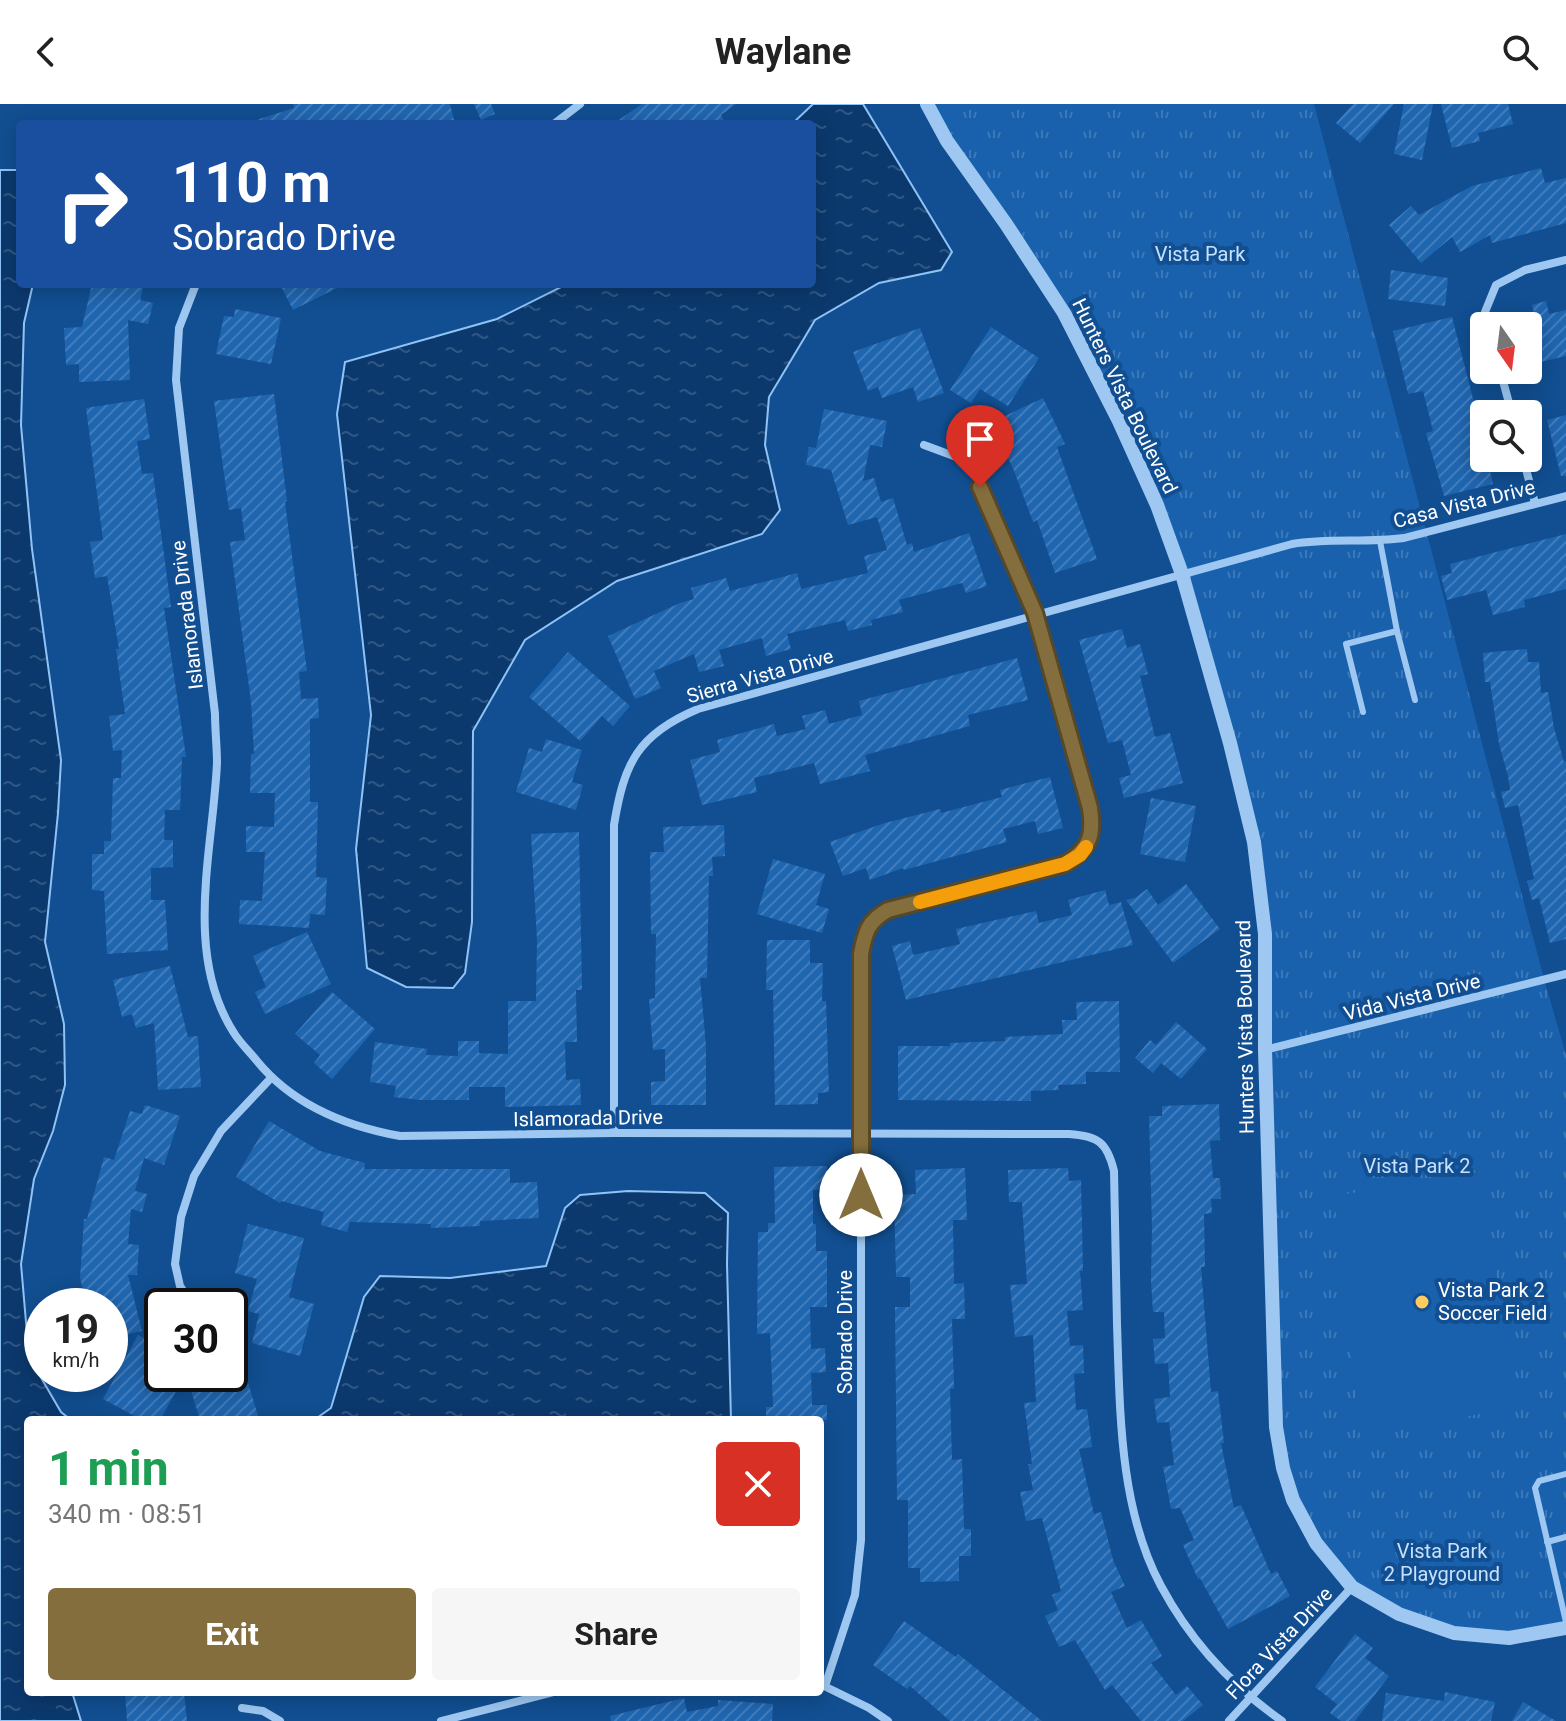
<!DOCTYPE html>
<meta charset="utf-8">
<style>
body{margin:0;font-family:Roboto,sans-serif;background:#f6f6f6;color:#222;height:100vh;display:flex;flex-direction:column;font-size:30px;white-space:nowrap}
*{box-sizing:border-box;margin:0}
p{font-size:26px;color:#767676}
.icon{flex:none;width:44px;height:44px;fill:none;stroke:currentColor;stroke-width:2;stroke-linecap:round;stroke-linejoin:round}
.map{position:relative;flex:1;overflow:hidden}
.side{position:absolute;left:24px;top:1312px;width:800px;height:280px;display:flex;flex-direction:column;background:#fff;border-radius:8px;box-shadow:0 4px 20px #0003}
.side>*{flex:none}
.banner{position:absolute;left:16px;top:16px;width:800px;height:168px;border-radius:8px;box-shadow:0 4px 20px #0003;background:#1a4fa0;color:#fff;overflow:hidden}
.needle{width:52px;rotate:166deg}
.controls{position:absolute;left:1470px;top:208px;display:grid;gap:16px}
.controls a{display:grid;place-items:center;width:72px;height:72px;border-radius:8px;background:#fff;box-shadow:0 4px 20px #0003;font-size:40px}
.speed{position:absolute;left:24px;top:1184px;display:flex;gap:16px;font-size:40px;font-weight:700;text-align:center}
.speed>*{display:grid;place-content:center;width:104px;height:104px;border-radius:50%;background:#fff;box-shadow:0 4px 20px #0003;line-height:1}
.speed small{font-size:20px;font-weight:400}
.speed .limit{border:4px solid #111;border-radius:12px;background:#fff;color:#111}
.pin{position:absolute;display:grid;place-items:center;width:68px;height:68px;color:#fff;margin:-82px -34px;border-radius:50% 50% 50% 0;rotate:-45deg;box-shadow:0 0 8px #0007}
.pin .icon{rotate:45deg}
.me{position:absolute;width:88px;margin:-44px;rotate:0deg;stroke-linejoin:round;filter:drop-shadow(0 0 6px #0008)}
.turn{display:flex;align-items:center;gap:28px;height:168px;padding:0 24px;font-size:36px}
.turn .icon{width:104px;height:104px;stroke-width:2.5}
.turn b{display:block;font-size:56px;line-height:68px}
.round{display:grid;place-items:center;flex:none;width:84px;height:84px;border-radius:8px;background:#f6f6f6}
.head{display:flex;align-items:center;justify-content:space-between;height:136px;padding:0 24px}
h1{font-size:48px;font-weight:700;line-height:60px;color:#1e9e55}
.primary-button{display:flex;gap:16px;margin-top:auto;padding:16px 24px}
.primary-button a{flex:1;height:92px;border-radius:8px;background:#856e3d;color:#fff;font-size:32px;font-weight:700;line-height:92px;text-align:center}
.primary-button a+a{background:#f6f6f6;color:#222}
header{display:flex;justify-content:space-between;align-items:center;height:104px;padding:0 24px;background:#fff;font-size:36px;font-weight:700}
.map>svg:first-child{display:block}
</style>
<header><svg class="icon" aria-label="back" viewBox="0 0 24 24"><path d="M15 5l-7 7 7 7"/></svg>Waylane<svg class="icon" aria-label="search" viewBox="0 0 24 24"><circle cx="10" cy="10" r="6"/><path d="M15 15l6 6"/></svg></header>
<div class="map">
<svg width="1566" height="1617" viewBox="0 0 1566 1617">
<defs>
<pattern id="park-tufts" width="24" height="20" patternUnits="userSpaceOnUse" patternTransform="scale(2)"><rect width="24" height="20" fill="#1961ac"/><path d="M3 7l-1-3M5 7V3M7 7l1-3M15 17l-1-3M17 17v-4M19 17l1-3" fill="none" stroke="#3c79b8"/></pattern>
<pattern id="water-ripples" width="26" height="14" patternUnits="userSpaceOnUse" patternTransform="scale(2)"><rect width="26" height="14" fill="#0b396e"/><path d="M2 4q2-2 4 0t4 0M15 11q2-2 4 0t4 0" fill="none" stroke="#305784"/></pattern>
<pattern id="building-hatch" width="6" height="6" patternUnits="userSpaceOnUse" patternTransform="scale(2)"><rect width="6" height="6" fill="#1f66b1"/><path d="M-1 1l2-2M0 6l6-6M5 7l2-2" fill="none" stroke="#417dbd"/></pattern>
</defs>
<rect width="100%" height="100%" fill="#114f92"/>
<path fill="url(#park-tufts)" d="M927,0H1314L1544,875L1566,951V1524L1468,1532L1352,1483L1316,1439L1283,1364L1265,946L1254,738L1182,470L1064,209Z"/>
<path fill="#1961ac" d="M1481,1068L1513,1304L1360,1331L1334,1092Z"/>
<g fill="url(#water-ripples)" stroke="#8fc3f6" stroke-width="2">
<path d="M813,0H863L952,148L941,166L879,179L815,216L769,293L765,341L780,406L762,430L617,477L525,536L473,627L472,818L465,869L453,884L406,883L367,864L356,745L371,611L337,310L345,258L497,215L567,180H812V20H792Z"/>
<path d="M0,66H20V180H33L24,219L21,321L32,445L61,656L58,709L45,838L64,920L65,981L53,1027L34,1075L21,1160L29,1253L61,1308L71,1316H28V1588H72L81,1617H0Z"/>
<path d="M628,1087L705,1089L728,1109L727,1160L731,1316H314L331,1304L364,1193L380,1172L450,1174L546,1162L565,1104L580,1091Z"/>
</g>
<g fill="url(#building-hatch)">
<path d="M293,0H450L455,20H254L253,17L294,4Z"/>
<path d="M474,0H491L495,10L481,16Z"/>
<path d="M642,0H736L721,11L726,20H613Z"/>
<path d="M1353,0H1394L1360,39L1336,19Z"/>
<path d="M1404,0H1433L1422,56L1394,50Z"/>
<path d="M1441,0H1508L1513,20L1478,29L1480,37L1452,44Z"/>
<path d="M1541,64L1545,79L1566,74V119L1492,139L1490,131L1460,148L1452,133L1421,159L1389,121L1411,102L1419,111L1472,82Z"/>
<path d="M1391,166L1448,174L1445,202L1388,195Z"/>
<path d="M92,180H144L140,196L153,199L148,220L128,216L130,276L79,278V260L66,261L64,224L82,223Z"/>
<path d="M280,180H345L293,206Z"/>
<path d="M1546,197L1549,210L1566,206V252L1532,260L1528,242V215L1535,213L1532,201Z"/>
<path d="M235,205L281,214L271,260L216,250L224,212L234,213Z"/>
<path d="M1452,213L1477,310L1484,354H1487L1493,380L1444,392L1426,329L1433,327L1423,287L1408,290L1393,227Z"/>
<path d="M991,223L1039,254L1008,302L980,285L971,299L950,286Z"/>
<path d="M920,224L944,289L918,298L913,283L882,294L878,283L868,287L853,248Z"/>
<path d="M274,290L287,397L285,398L307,567L299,568L301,595L318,594L319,614L310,615V698H318L316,773L327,774L325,811L310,810L309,824L239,820L240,796L262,797L265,748H246V722L274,723L275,689H250L251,650H254L251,598L230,438L245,436L241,404L229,406L214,297Z"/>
<path d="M1043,294L1065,340L1057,343L1097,455L1055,469L1037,416L1033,418L1013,364L990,319Z"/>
<path d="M144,295L150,335L137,337L142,370L153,369L171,503L164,504L186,653H182L180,706H165L164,736H173V763L151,764V796H165L168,846L107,850L104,787L92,786V750H104V737H111L113,674H121L122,646L113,647L109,612L125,610L116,545H119L107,472L95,474L90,438L103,436L86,304Z"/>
<path d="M824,305L887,317L882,343L870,341L863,377L874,374L881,398L893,394L907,441L912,439L914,448L969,429L987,482L966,489L962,479L899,496L903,508L871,516L872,521L848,527L845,516L787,530L791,545L766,552L762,534L719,546L724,562L699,568L694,550L654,567L661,584L635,595L608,532L680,499L694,495L691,484L726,474L730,487L797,469L801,485L868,469L864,452L887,446L877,413L848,421L831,366L806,361L809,343L816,344Z"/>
<path d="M1566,311V372H1561L1547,316Z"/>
<path d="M1566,430V485L1524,496L1525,503L1493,511L1486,486L1447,496L1441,472L1452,469L1450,460Z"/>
<path d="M1122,525L1127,544L1140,540L1148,570L1140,572L1155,633L1170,629L1183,679L1124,694L1119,674L1131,671L1122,636L1108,639L1079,536Z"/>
<path d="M1527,545L1528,558H1539L1541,589L1548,588L1554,624L1564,658L1566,657V835L1550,839L1539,794L1532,796L1527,777L1534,775L1518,701L1505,704L1501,688L1510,686L1508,672L1499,640L1490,578H1485L1483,549Z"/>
<path d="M568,548L630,602L613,622L602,612L580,637L529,593Z"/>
<path d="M1017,554L1028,596L968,611L970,622L865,651L870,667L820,680L814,659L754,674L757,688L702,701L690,656L720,648L717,636L774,620L777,632L806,625L802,612L825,606L829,620L862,611L859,597Z"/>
<path d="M546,635L582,646L572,678L583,681L576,706L516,688L529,644L542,648Z"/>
<path d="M1050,673L1063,724L1038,730L1035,717L1003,725L1007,738L904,766L903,764L870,776L866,764L843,772L830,738L885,719L940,705L941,709L1002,693L1000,686Z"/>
<path d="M1151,694L1196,702L1185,758L1140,750Z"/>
<path d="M724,721L725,752L712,753L713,772H709L707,874H700L706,942V1001H651V978L665,977V945L653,946L649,895L655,894L656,830H651L650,748H664L663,723Z"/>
<path d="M579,728L582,886H576L577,938H565L566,976L580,975L581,1001L505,1003V983H469V996H420L394,993L396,982L370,978L375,938L427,945L426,951L458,952V937H479V949L508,950V897H536L537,836L531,730Z"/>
<path d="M773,755L825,770L816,801L829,805L822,829L757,810Z"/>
<path d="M1186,780L1220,825L1173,859L1126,796L1135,794L1147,785L1158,801Z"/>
<path d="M1105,786L1109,801L1121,798L1133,841L906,896L892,842L910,837L913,851L960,840L956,825L1036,807L1039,819L1072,811L1068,796Z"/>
<path d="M307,828L331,880L265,910L255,888L266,883L253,852Z"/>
<path d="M767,836H810V859H823L822,897H826L829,988L818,989V1000L775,1001L773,886H766Z"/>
<path d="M170,862L188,933L198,932L201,983L158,986L154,919L136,924L132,910L122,913L113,876Z"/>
<path d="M332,888L375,925L332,975L314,959L320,951L295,930Z"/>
<path d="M1119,897L1120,968H1086V980L1058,981L1059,986L1031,987V997L898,996V942H950V939L1005,937V933L1063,930L1062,916H1077L1076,898Z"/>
<path d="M1176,918L1207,945L1181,975L1161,959L1153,969L1135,954L1150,936L1156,941Z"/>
<path d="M1219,1000L1220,1036L1210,1037L1213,1074H1220L1221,1095H1211L1212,1109L1204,1110L1205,1163H1201L1211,1288L1218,1287L1224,1339H1221L1234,1404L1241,1401L1271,1470L1277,1467L1290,1492L1228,1525L1200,1474L1198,1475L1183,1441L1194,1436L1180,1404L1171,1405L1163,1363L1174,1361L1169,1318L1157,1319L1154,1295L1170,1293L1168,1259L1155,1260L1153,1235L1165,1234L1164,1208H1153L1151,1177L1152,1123L1149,1012H1162V1002Z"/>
<path d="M145,1001L180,1012L164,1061L144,1054L135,1087L147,1090L142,1108L131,1105L128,1140L139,1141L137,1171H128L142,1227L110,1234V1202H87L80,1174L84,1115H87L104,1053L114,1056L130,1007L142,1010Z"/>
<path d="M269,1017L320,1047L365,1059L364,1065H510V1079L537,1078L539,1114L480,1117V1122L431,1124V1120L350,1118L347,1128L321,1121L324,1108L281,1097L280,1099L236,1073Z"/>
<path d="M827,1062V1085L813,1086V1120H816V1147H827V1203H810L811,1245L825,1244L826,1268L811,1269L812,1301H827V1316H766V1303H773L770,1229L757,1230L758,1128H768V1119H775L774,1063Z"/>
<path d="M965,1064L967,1116H953L954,1180L964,1179L965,1215H952L954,1284L950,1285L952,1356L962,1355L964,1425H971V1452H959V1477L920,1478V1464H908V1396H897L895,1203H910V1173H896L894,1091L916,1090L915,1066Z"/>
<path d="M1068,1064L1069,1077L1081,1076L1083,1167H1080L1083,1206L1067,1207L1070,1242L1083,1241L1084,1269L1074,1270L1076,1306L1087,1305L1092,1343L1079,1345L1094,1410L1101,1408L1113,1456L1125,1482L1111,1488L1127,1524L1141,1516L1162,1552L1151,1559L1176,1591L1187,1582L1203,1601L1183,1617H1141L1112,1581L1105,1586L1075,1536L1059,1543L1045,1512L1058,1506L1052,1491L1061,1487L1042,1414L1026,1417L1020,1388L1033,1386L1028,1360H1032L1024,1299L1036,1298L1033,1231L1015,1233L1010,1181L1027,1180L1022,1098H1009L1008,1066Z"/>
<path d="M248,1120L304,1134L289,1193L314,1200L300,1252L252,1239L259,1210L248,1207L257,1175L235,1169Z"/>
<path d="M138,1231L162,1244L151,1264L180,1280L160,1316H142L103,1295Z"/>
<path d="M230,1231H234L258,1312L244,1316H200L189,1280L218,1272L217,1270H230Z"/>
<path d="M904,1517L956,1553L958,1550L1042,1617H950L910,1582L907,1585L873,1561Z"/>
<path d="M1355,1530L1373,1544L1365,1554L1389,1572L1355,1617H1341L1330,1609L1337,1600L1315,1583Z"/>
<path d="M125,1588H184L187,1617H127Z"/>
<path d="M1445,1588L1495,1598L1491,1617H1382L1386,1589L1444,1597Z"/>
<path d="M684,1594L687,1608L718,1602V1596L773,1600L772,1617H611L610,1612Z"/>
<path d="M1523,1598L1556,1617H1512Z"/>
</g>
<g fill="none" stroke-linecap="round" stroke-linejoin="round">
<g stroke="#9ec8f2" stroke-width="6">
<path d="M1380,437L1397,527L1415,596"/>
<path d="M1363,608L1346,540L1397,527"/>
<path d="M1566,1370L1539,1377L1535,1384L1566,1518"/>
<path d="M1547,1438L1566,1433"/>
</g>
<g stroke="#9ec8f2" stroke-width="8">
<path d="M554,20L580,0"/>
<path d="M196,180L179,224L176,276L215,610C215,626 217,643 217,659C213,746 183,850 234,929C240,939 250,948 257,957C293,1001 345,1022 400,1032L614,1029L1069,1030C1098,1032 1107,1038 1114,1067C1115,1118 1116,1169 1117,1220C1120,1306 1119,1404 1161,1482C1190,1536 1232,1582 1282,1617"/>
<path d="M1489,222L1485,208L1496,181L1525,166L1566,156"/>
<path d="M1500,266L1512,310"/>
<path d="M1523,354L1535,399"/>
<path d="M1265,946L1566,870"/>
<path d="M614,1029V721C624,659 638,630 698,605L1292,440C1329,434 1366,439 1404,434L1566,392"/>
<path d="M193,1202L180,1182L175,1160L181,1113L194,1072L221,1027L271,974"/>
<path d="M822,1581L869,1604L888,1617"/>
<path d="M825,1582L855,1491L861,1436V850C865,828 868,817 888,806L1065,760C1090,745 1094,732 1090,704L1035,509L970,358L924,341"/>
<path d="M242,1604L263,1607L280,1617"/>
<path d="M441,1617L554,1588"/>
<path d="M1229,1617L1352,1483"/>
</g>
<path stroke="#9ec8f2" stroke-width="14" d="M927,0L947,37L1006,120L1064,209L1119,317L1157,401L1182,470L1230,639L1254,738L1265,830V946L1276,1323L1283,1364L1293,1396L1316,1439L1352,1483L1399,1510L1454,1529L1509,1534L1566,1524"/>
</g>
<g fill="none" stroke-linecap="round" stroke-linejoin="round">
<defs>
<path id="route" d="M861,1091V850C865,828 868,817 888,806L1065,760C1090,745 1094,732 1090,704L1035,509L980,383"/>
</defs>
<use href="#route" stroke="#564828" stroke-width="20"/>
<use href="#route" stroke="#856e3d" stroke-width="14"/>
<path stroke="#f59e0b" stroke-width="14" d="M920,798L1065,760L1080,751L1086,743"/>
</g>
<circle fill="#ffca5f" stroke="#114f92" stroke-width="3" cx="1422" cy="1198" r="8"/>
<g text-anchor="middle" stroke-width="8" stroke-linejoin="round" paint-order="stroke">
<g font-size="20" fill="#c5e1fd" stroke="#114f92">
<text x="1200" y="157">Vista Park</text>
<text x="1417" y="1069">Vista Park 2</text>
<text x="1442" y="1454">Vista Park<tspan x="1442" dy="23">2 Playground</tspan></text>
</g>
<g font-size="20" fill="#fff" stroke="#114f92">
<text transform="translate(1125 292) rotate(64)" y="7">Hunters Vista Boulevard</text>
<text transform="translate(1464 400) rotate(-14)" y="7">Casa Vista Drive</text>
<text transform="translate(187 511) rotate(-97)" y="7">Islamorada Drive</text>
<text transform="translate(760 572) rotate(-16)" y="7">Sierra Vista Drive</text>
<text transform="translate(1412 893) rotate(-14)" y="7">Vida Vista Drive</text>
<text transform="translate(1245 923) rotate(-91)" y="7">Hunters Vista Boulevard</text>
<text transform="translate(588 1014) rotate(-1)" y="7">Islamorada Drive</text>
<text transform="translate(845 1228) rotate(-90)" y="7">Sobrado Drive</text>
<text transform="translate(1279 1539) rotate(-47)" y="7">Flora Vista Drive</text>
</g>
<g font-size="20" fill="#fff" stroke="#114f92" text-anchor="start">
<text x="1438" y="1193">Vista Park 2<tspan x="1438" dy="23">Soccer Field</tspan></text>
</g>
</g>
</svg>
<div class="controls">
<a><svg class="needle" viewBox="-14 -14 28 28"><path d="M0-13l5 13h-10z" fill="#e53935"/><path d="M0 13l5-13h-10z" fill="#767676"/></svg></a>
<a><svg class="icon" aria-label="search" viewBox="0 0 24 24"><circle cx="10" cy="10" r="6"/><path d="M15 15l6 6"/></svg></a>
</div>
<div class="speed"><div>19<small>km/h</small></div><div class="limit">30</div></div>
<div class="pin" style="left:980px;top:383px;background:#d93025"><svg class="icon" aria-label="arrive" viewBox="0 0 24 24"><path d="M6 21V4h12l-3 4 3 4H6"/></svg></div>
<svg class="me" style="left:861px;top:1091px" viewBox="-20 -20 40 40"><circle r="19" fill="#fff"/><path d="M0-13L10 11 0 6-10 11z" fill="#856e3d"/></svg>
<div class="banner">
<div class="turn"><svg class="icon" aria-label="right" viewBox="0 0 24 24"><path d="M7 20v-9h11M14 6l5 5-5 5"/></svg><div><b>110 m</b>Sobrado Drive</div></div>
</div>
<section class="side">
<div class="head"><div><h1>1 min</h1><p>340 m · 08:51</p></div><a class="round" style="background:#d93025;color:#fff"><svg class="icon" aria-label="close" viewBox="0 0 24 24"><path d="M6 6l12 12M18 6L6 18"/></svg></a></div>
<div class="primary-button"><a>Exit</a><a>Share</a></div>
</section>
</div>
